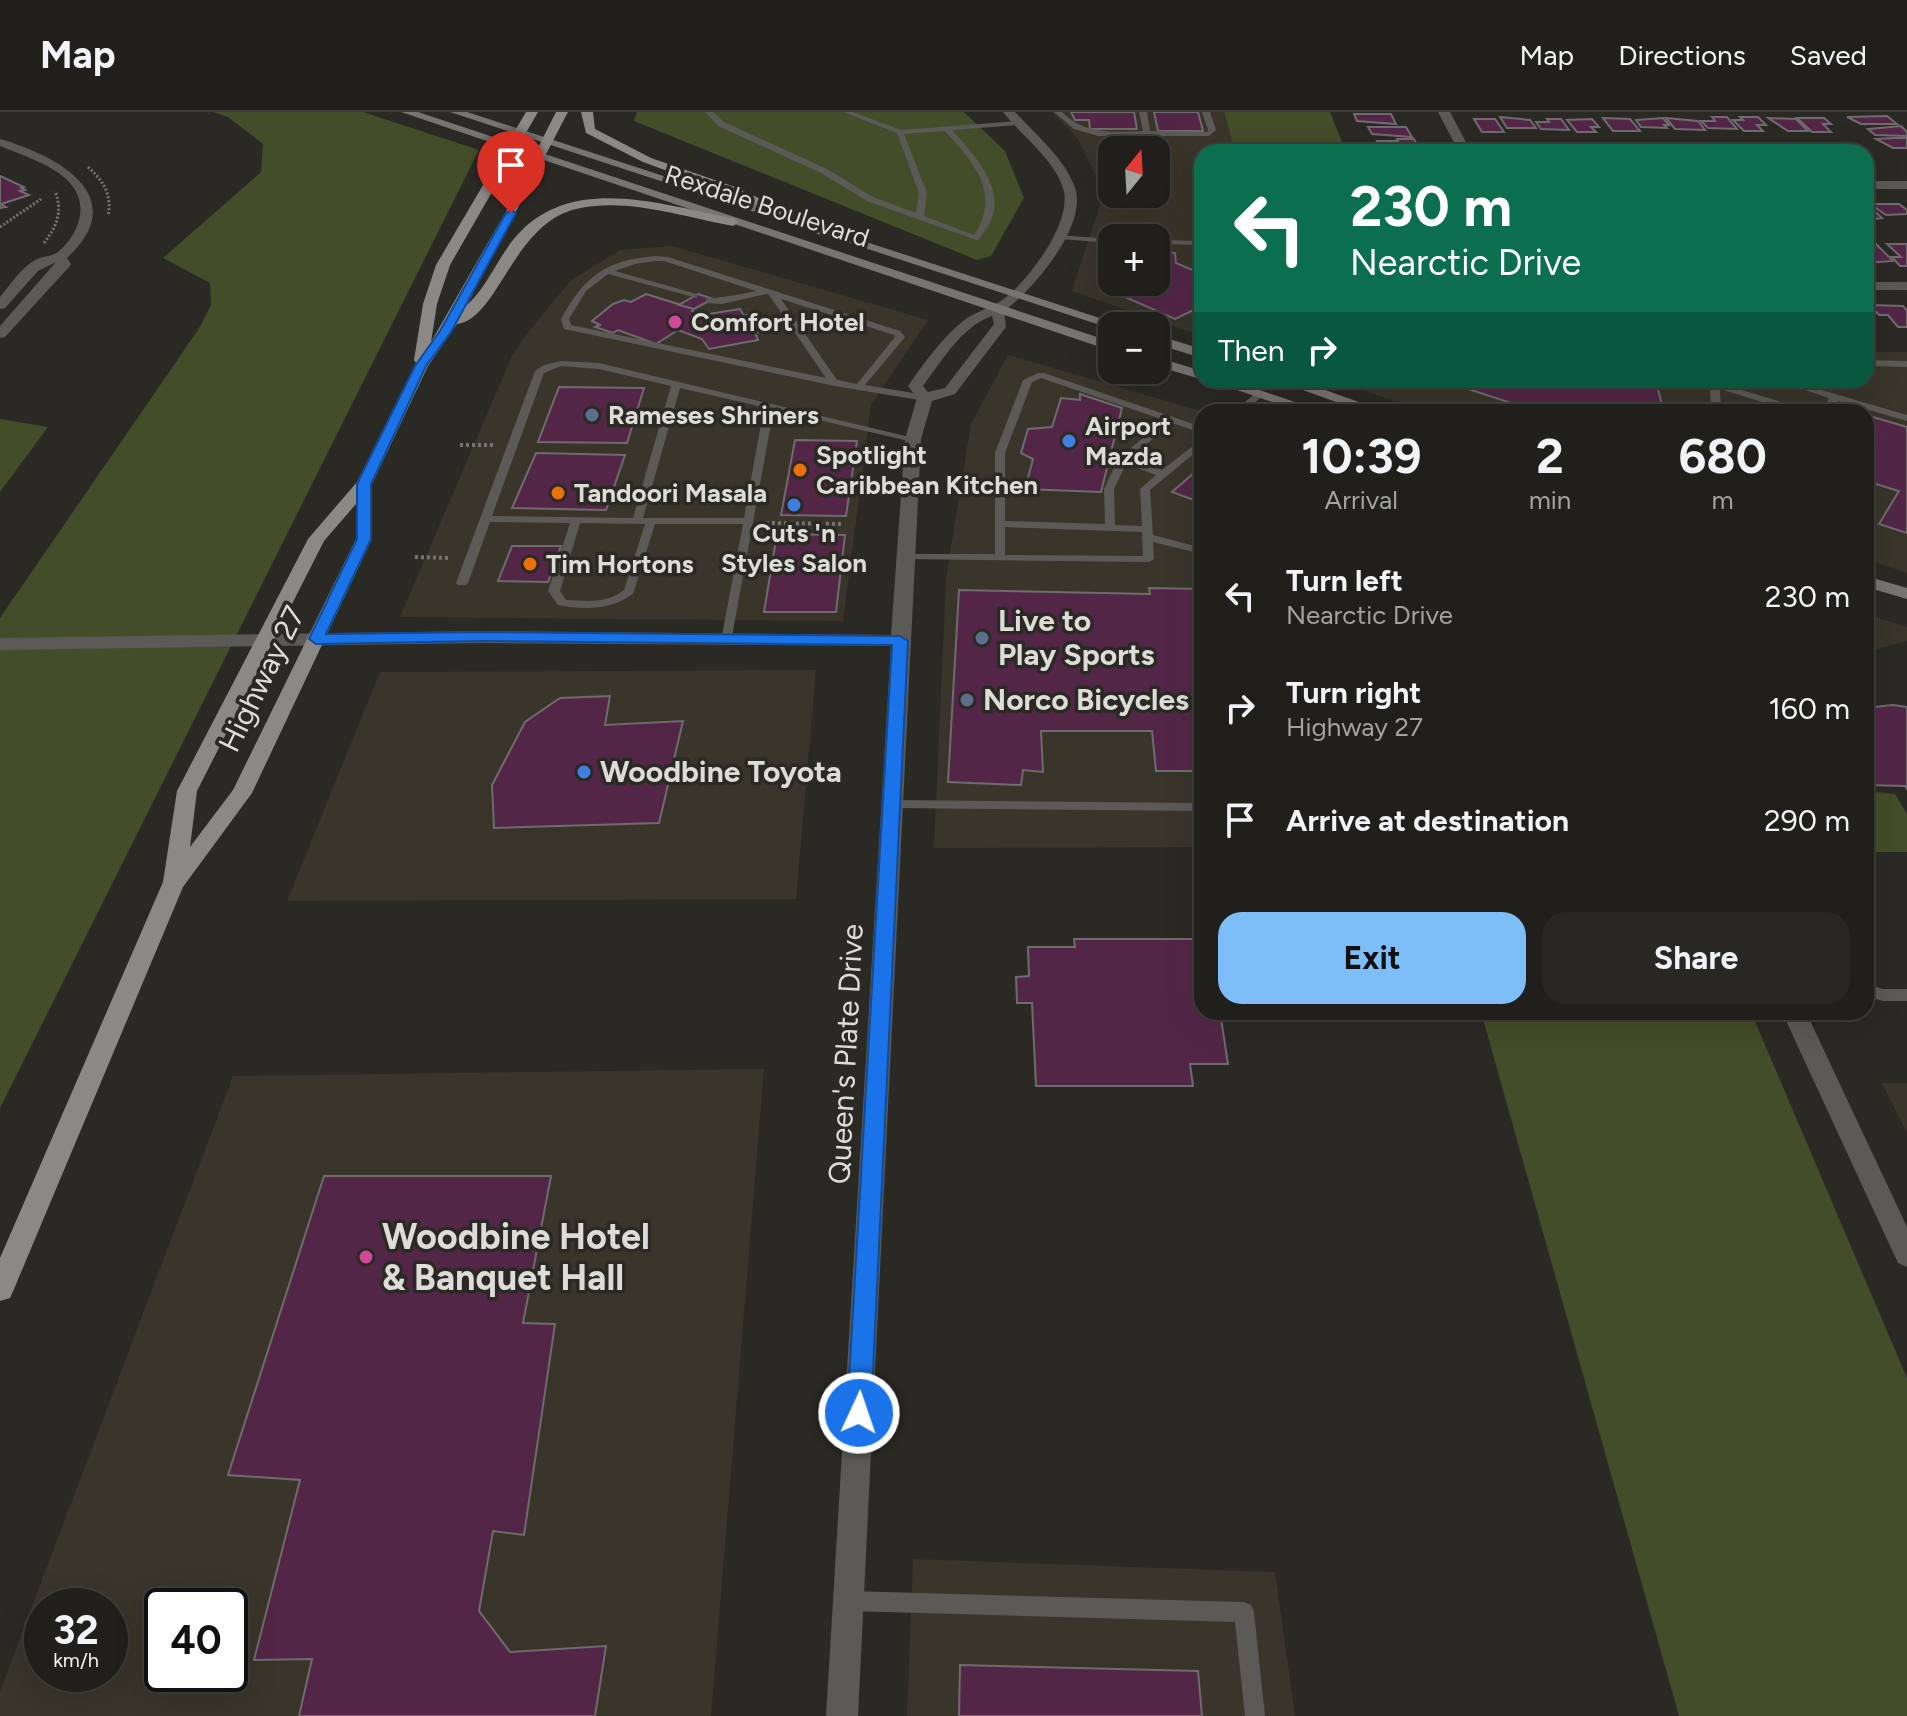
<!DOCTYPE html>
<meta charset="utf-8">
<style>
body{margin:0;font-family:Figtree,sans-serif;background:#282724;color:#f1f3f6;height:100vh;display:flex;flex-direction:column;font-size:30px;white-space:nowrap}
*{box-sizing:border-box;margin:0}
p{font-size:26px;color:#a2a2a3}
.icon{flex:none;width:44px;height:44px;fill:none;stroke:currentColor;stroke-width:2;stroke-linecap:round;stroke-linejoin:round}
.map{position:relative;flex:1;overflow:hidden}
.panel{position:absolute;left:1194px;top:292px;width:680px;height:616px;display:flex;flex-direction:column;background:#201f1b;border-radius:24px;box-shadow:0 8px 32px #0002,0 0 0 2px #3d3d3a}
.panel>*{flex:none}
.guide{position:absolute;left:1194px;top:32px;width:680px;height:244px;border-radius:24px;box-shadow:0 8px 32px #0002,0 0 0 2px #3d3d3a;background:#0b6e4f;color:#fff;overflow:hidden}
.needle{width:52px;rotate:18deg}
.tools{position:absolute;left:1098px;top:24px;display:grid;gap:16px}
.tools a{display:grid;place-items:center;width:72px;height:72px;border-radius:16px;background:#201f1b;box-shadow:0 8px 32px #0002,0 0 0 2px #3d3d3a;font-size:40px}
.speed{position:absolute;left:24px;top:1476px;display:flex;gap:16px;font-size:40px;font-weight:700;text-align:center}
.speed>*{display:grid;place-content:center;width:104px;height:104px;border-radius:50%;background:#201f1b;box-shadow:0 8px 32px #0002,0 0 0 2px #3d3d3a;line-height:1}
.speed small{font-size:20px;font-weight:400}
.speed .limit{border:4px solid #111;border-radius:12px;background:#fff;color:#111}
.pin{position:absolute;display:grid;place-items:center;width:68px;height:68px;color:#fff;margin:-82px -34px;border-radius:50% 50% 50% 0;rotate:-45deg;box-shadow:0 0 8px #0007}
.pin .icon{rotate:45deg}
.me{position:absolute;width:88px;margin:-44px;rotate:3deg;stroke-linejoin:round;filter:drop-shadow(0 0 6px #0008)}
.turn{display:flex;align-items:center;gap:28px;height:168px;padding:0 24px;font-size:36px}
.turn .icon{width:104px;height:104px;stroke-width:2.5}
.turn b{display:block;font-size:56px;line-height:68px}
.then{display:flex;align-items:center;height:76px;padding:0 24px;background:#0003;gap:16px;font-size:30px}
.eta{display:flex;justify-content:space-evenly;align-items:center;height:136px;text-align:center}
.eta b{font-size:48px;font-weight:700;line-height:56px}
.button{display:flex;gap:16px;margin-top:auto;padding:16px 24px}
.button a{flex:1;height:92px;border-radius:24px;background:#7dbef9;color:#111;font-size:32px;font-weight:700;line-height:92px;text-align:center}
.button a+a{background:#282724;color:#f1f3f6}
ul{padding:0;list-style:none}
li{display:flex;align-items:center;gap:24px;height:112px;padding:0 24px}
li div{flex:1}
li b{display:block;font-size:30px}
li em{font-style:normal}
header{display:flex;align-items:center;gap:48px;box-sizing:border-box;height:112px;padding:0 40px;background:#201f1b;border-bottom:2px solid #3d3d3a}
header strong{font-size:38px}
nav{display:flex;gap:44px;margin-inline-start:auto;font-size:28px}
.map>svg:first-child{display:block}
</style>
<header>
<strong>Map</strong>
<nav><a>Map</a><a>Directions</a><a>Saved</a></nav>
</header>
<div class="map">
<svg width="1907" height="1604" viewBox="0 0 1907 1604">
<rect width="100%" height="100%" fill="#2b2924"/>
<g fill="#39352b" fill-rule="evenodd">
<path d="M1052,0H1224L1235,40H1202V224L1072,179L1104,81L1078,27ZM1112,38H1156V82H1112ZM1112,126H1156V170H1112Z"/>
<path d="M672,134L928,208L871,293L843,509L400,505L512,244L526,223L570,169L620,138Z"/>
<path d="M1866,240H1907V461L1866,447V300H1428L1332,268H1866Z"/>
<path d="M1008,243L1204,300L1202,735L934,736L946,466L971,312Z"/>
<path d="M1866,502L1907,515V529L1866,540Z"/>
<path d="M816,558L796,787L287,789L380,560Z"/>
<path d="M764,957L711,1604H0V1579L233,964ZM42,1494H110V1562H42ZM162,1494H230V1562H162Z"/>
<path d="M1882,971H1907V1021Z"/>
<path d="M913,1447L1275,1460L1295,1604H907Z"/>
</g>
<g fill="#444d29">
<path d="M213,0H363L479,38L0,996V506L198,218L211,193L210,171L163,146L261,60L263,32L228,5Z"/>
<path d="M637,0H964L1005,39L1024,86L991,144L977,148L634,9Z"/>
<path d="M1224,0H1330L1346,40H1235Z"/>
<path d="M0,307L48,315L0,380Z"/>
<path d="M1866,679L1895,682L1907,702V740H1866Z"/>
<path d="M1481,900H1751L1907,1266V1604H1679Z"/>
</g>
<g fill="#532648" stroke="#706b6e" stroke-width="2">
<path d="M1071,0H1134L1137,17H1090L1089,8H1075Z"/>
<path d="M1154,0H1198L1203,19H1158Z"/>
<path d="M1354,2H1391L1396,12L1357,9Z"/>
<path d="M1887,4L1897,12H1861L1847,5Z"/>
<path d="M1500,5L1530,8L1536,16H1507Z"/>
<path d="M1712,5H1727L1737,17L1708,16L1701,9H1715Z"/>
<path d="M1740,5H1758L1766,13H1757L1763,19H1744L1733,8H1743Z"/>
<path d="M1603,6L1630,7L1640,19H1613Z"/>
<path d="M1663,6L1669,13H1664L1667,16L1641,15L1636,8Z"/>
<path d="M1666,6L1698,9L1705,18L1675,17Z"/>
<path d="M1768,6L1796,7L1808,19H1788Z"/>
<path d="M1797,6H1824L1831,12H1823L1831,20H1812Z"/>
<path d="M1474,7H1495L1504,20H1482Z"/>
<path d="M1547,7H1561L1569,18L1541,17L1536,10H1549Z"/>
<path d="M1592,7L1599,15H1591L1596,20H1577L1567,8Z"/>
<path d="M1901,14L1907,20V24L1875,23L1868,17Z"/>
<path d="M1368,15H1406L1412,25L1372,22Z"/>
<path d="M1894,26H1907V36H1893L1876,27Z"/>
<path d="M1397,27H1414L1419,37H1381L1377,29H1398Z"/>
<path d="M0,64L24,75L21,76L25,78L20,79L29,83L1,92L6,95L0,96Z"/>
<path d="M1866,91L1882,106L1866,108Z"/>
<path d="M1870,92H1899L1907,98V102L1886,103Z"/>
<path d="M1866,130H1874L1893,149L1866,151Z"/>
<path d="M1887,132H1907V154H1900L1892,145H1901Z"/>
<path d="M1158,138L1175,141L1176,151L1202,162V194L1175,207L1100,174L1112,168L1156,170Z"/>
<path d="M646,182L694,197L692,199L702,203L740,197L744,204L749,202L760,212V220L755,221L758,228L709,237L702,227L678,218L656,232L618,218L613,221L595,215L600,213L592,209L613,192L624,188L631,190Z"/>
<path d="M698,182L713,187L694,197L679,193Z"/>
<path d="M1870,193L1903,194L1907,199V215H1898L1888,203H1879Z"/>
<path d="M1466,268L1656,270L1664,300H1539L1465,276Z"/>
<path d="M559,275L644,276L627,331L538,330Z"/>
<path d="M1080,282L1122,296L1101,380L1025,377L1033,347L1021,341L1028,317L1052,315L1061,286L1080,288Z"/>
<path d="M1866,303L1907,315V421L1879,412L1899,379L1866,369Z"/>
<path d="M795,328L857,329L846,404L781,403Z"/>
<path d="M536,341L625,343L606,398L512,396Z"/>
<path d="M1202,354V391L1172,380Z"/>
<path d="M777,422L845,423L836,500H764Z"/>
<path d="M512,434H561L548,470L498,469Z"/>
<path d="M1201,472L1202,473V659H1156L1152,619H1041L1043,660L1023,658L1021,673L948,670L959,478L1150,482L1149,476L1202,477Z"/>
<path d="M610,584L605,613L683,609L659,711L494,716L492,673L525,610L560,586Z"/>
<path d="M1893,593L1907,595V677L1905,674L1866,673V626H1874L1866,616V602L1874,595Z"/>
<path d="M1074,827H1202V900H1220L1228,952H1190L1193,974H1036L1032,891H1017L1016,865L1029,864L1028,835H1075Z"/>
<path d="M324,1064H551L523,1211L555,1212L524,1423L493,1419L479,1499L510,1540L606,1534L595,1604H299L312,1547L254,1548L300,1368L228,1363Z"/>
<path d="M960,1553L1198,1559L1202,1604H959Z"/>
</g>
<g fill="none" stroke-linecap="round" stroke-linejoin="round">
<g stroke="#767470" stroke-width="3" stroke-dasharray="2 2" stroke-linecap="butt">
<path d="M88,55C104,69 112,83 108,104"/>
<path d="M0,115L41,87"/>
<path d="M44,131C57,114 63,100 55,79"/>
</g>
<g stroke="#767470" stroke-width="4" stroke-dasharray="3 3" stroke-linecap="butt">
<path d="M460,333H495"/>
<path d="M766,411L841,412"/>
<path d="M415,445L450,446"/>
</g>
<g fill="#5b5a57" fill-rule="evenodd">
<path d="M705,0H713L724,10L827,57L873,85L916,101L919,81L897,21L843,0H853L901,18L1018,9L1022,11L1018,13L952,18C972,40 1004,74 992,106C989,114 983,121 979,128H976L867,89L821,61L718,14ZM945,19C973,50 1002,81 974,123L924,104L927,81L904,22Z"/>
<path d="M1054,0H1062C1085,23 1113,20 1143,19L1139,0H1147L1150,19L1207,20L1208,18L1202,0H1210L1216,18L1209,24H1098L1074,17Z"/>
<path d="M1057,123L1112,127V131L1060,127H1057Z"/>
<path d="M1156,128L1202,129V133L1156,132Z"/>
<path d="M655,144L668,145L900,219L905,225L865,273L925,283L930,286L925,289L835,274L564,217L561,207C584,165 605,148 655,144ZM655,149H664L756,179C739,183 723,185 706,187V191L722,192L766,182L769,183L826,266L571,213L569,207L586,179L608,162L697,186V182L615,159L635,152ZM781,187L894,223L895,225L857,272L837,268Z"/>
<path d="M1866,248L1907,249V255L1866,254Z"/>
<path d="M561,249L599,251L918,327L913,330L780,299L771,312L731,530L727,532L721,528L743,412H655L633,482C611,498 583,498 558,493L548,479L570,411L490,410L468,471L466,473H458L456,471L535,259L544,253ZM561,254L599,257L671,274L633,406L492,404L544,261ZM680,276L772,297L761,312L744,406H643ZM580,411L645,412L624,478C606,492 587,489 566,488L560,479Z"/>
<path d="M1038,261H1044L1202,315V321L1172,311L1130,346L1162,358L1202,327V335L1150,378L1153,423L1202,436V442L1153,430L1154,447L1149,450L903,447L902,445L907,442H995V341L1023,268ZM1041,266L1164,308L1118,347L1104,377L1105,412L1005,409V341L1032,270ZM1126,352L1156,363L1140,377L1142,414L1115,413L1114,377ZM1005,415L1142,420L1143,444L1005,443Z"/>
<path d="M1775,268H1790L1810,274L1813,268H1823L1818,277L1907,303V309L1838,289L1832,300H1822L1829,286Z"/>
<path d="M1715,270L1808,298L1810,300H1795L1720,277L1721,300H1711L1710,273Z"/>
<path d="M1257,280L1265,282L1244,300H1233Z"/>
<path d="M1866,385L1873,387V391H1866Z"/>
<path d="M891,688L1202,691V699L891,696L884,692Z"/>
<path d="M1866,872L1883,877H1907V889H1883L1866,884Z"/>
<path d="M849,1479L1244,1490L1251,1493L1254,1500L1265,1604H1245L1235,1510L849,1499L842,1496L839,1489L842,1482Z"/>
</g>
<g fill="#5b5a57" fill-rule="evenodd">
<path d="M1438,0H1450L1471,40H1459Z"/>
<rect x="1866" y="69" width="41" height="8"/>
<rect x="1866" y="170" width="41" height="8"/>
<path d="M1782,900H1806L1907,1115V1155L1898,1151Z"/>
</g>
<g fill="#5b5a57" fill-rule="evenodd">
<path d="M1003,0H1015C1035,22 1063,45 1074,73C1091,111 1032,179 1004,199L1006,215L955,282L932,289L921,327L858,1604H826L891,534L484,531L0,538V526L484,519L891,523L905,327L917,286L908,274C924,251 941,227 963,209C976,199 992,196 1005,186C1029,167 1074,109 1063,76C1054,47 1022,24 1003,0ZM992,204L994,212L945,276L928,280L923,274C941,250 962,214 992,204Z"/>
<path d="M0,27C56,43 134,84 67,146L71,152L69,155L5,225L0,226V214L56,150L38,159L5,196L0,197V185C10,173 21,156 35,148C42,144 51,145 58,140C68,132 76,120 79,108C91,63 31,47 0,34Z"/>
</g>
<g fill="#767571" fill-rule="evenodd">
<path d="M401,0H418L1112,230V239Z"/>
<path d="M450,0H467L1124,214H1112V217Z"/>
<path d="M1156,223L1202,237V246L1156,232Z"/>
<path d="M1156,245L1202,259L1204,268L1156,254Z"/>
<path d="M1208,268H1230L1324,300H1301Z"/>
<path d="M1275,268H1297L1387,300H1364Z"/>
<path d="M1866,464L1907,476V487L1866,475Z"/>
</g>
<g fill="#8b8985" fill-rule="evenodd">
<path d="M526,0H538L450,153L437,192L431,230L505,101L556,0H568L467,193C490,172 499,141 521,119C577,62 666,94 733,106L739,110L733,114C683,105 627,85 576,97C513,112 498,207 457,212L428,254L372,372V427L252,681L183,775L14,1177L10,1186L0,1189V1146L163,770L177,679L308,427L357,370L416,251L414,248L423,192L436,153ZM356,392V427L233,678L190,735L197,679L324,429Z"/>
<path d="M581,0H593L595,17L651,46L735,75L831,120L820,123L727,81L643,50L586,21Z"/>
</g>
</g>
<path fill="#1a73e8" stroke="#114b97" stroke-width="2" d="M511,98L516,101L451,220L426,254L371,372V427L326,522L484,520L900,524L908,529L871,1301L867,1309L859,1313L850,1309L847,1301L892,533L484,529L316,532L309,527L357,427V372L415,254L440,219L506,101Z"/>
<g fill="#d1479c" stroke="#2b2924" stroke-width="3">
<circle cx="675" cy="210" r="8"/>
<circle cx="366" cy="1145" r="8"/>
</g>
<g fill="#5c6f8a" stroke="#2b2924" stroke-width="3">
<circle cx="592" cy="303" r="8"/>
<circle cx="982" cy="526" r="8"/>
<circle cx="967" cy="588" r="8"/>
</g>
<g fill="#3f7fe0" stroke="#2b2924" stroke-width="3">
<circle cx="1069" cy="329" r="8"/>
<circle cx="794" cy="393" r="8"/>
<circle cx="584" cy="660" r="8"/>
</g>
<g fill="#e8710a" stroke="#2b2924" stroke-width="3">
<circle cx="800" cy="358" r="8"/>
<circle cx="558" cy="381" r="8"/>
<circle cx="530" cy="452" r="8"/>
</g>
<g text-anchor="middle" stroke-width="7" stroke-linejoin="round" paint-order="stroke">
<g font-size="26" fill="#dddcd9" stroke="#2b2924">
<text transform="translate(767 94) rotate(18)" y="9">Rexdale Boulevard</text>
</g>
<g font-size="26" font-weight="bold" fill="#dddcd9" stroke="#2b2924" text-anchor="start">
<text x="691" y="219">Comfort Hotel</text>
<text x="608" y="312">Rameses Shriners</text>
<text x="1085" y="323">Airport<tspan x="1085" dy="30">Mazda</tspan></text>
<text x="816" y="352">Spotlight<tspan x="816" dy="30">Caribbean Kitchen</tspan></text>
<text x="574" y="390">Tandoori Masala</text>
<text x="794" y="430" text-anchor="middle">Cuts 'n<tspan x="794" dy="30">Styles Salon</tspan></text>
<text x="546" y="461">Tim Hortons</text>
</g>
<g font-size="30" font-weight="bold" fill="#dddcd9" stroke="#2b2924" text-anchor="start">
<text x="998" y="519">Live to<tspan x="998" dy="34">Play Sports</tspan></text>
<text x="983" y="598">Norco Bicycles</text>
<text x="600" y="670">Woodbine Toyota</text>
</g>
<g font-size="30" fill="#dddcd9" stroke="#2b2924">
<text transform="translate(262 567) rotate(-64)" y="10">Highway 27</text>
<text transform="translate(846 942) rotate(-87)" y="10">Queen's Plate Drive</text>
</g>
<g font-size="36" font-weight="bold" fill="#dddcd9" stroke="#2b2924" text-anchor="start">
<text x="382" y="1137">Woodbine Hotel<tspan x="382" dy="41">&amp; Banquet Hall</tspan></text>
</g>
</g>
</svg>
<div class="tools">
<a><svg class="needle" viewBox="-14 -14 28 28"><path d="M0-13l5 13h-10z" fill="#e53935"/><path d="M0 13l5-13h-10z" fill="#a2a2a3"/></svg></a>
<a>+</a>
<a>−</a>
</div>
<div class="speed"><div>32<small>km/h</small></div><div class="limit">40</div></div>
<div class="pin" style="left:511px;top:101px;background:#d93025"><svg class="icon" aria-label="arrive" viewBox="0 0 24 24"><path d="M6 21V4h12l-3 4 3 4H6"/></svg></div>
<svg class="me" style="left:859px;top:1301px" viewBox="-20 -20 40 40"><circle r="17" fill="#1a73e8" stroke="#fff" stroke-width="3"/><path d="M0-11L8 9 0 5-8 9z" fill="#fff"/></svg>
<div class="guide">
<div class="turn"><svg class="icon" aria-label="left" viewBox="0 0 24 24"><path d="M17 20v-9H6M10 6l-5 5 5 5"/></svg><div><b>230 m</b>Nearctic Drive</div></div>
<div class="then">Then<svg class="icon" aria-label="right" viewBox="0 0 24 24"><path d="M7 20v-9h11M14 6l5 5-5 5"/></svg></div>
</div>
<section class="panel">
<div class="eta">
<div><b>10:39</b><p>Arrival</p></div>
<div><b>2</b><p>min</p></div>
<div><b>680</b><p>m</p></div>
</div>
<ul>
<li><svg class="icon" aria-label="left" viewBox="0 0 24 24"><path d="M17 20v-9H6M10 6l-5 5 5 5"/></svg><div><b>Turn left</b><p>Nearctic Drive</p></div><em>230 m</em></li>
<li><svg class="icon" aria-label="right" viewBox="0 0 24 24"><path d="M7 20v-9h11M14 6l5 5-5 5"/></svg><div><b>Turn right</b><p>Highway 27</p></div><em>160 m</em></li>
<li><svg class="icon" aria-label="arrive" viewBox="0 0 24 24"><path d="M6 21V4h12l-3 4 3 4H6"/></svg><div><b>Arrive at destination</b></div><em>290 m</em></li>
</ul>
<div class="button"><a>Exit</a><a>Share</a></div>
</section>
</div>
